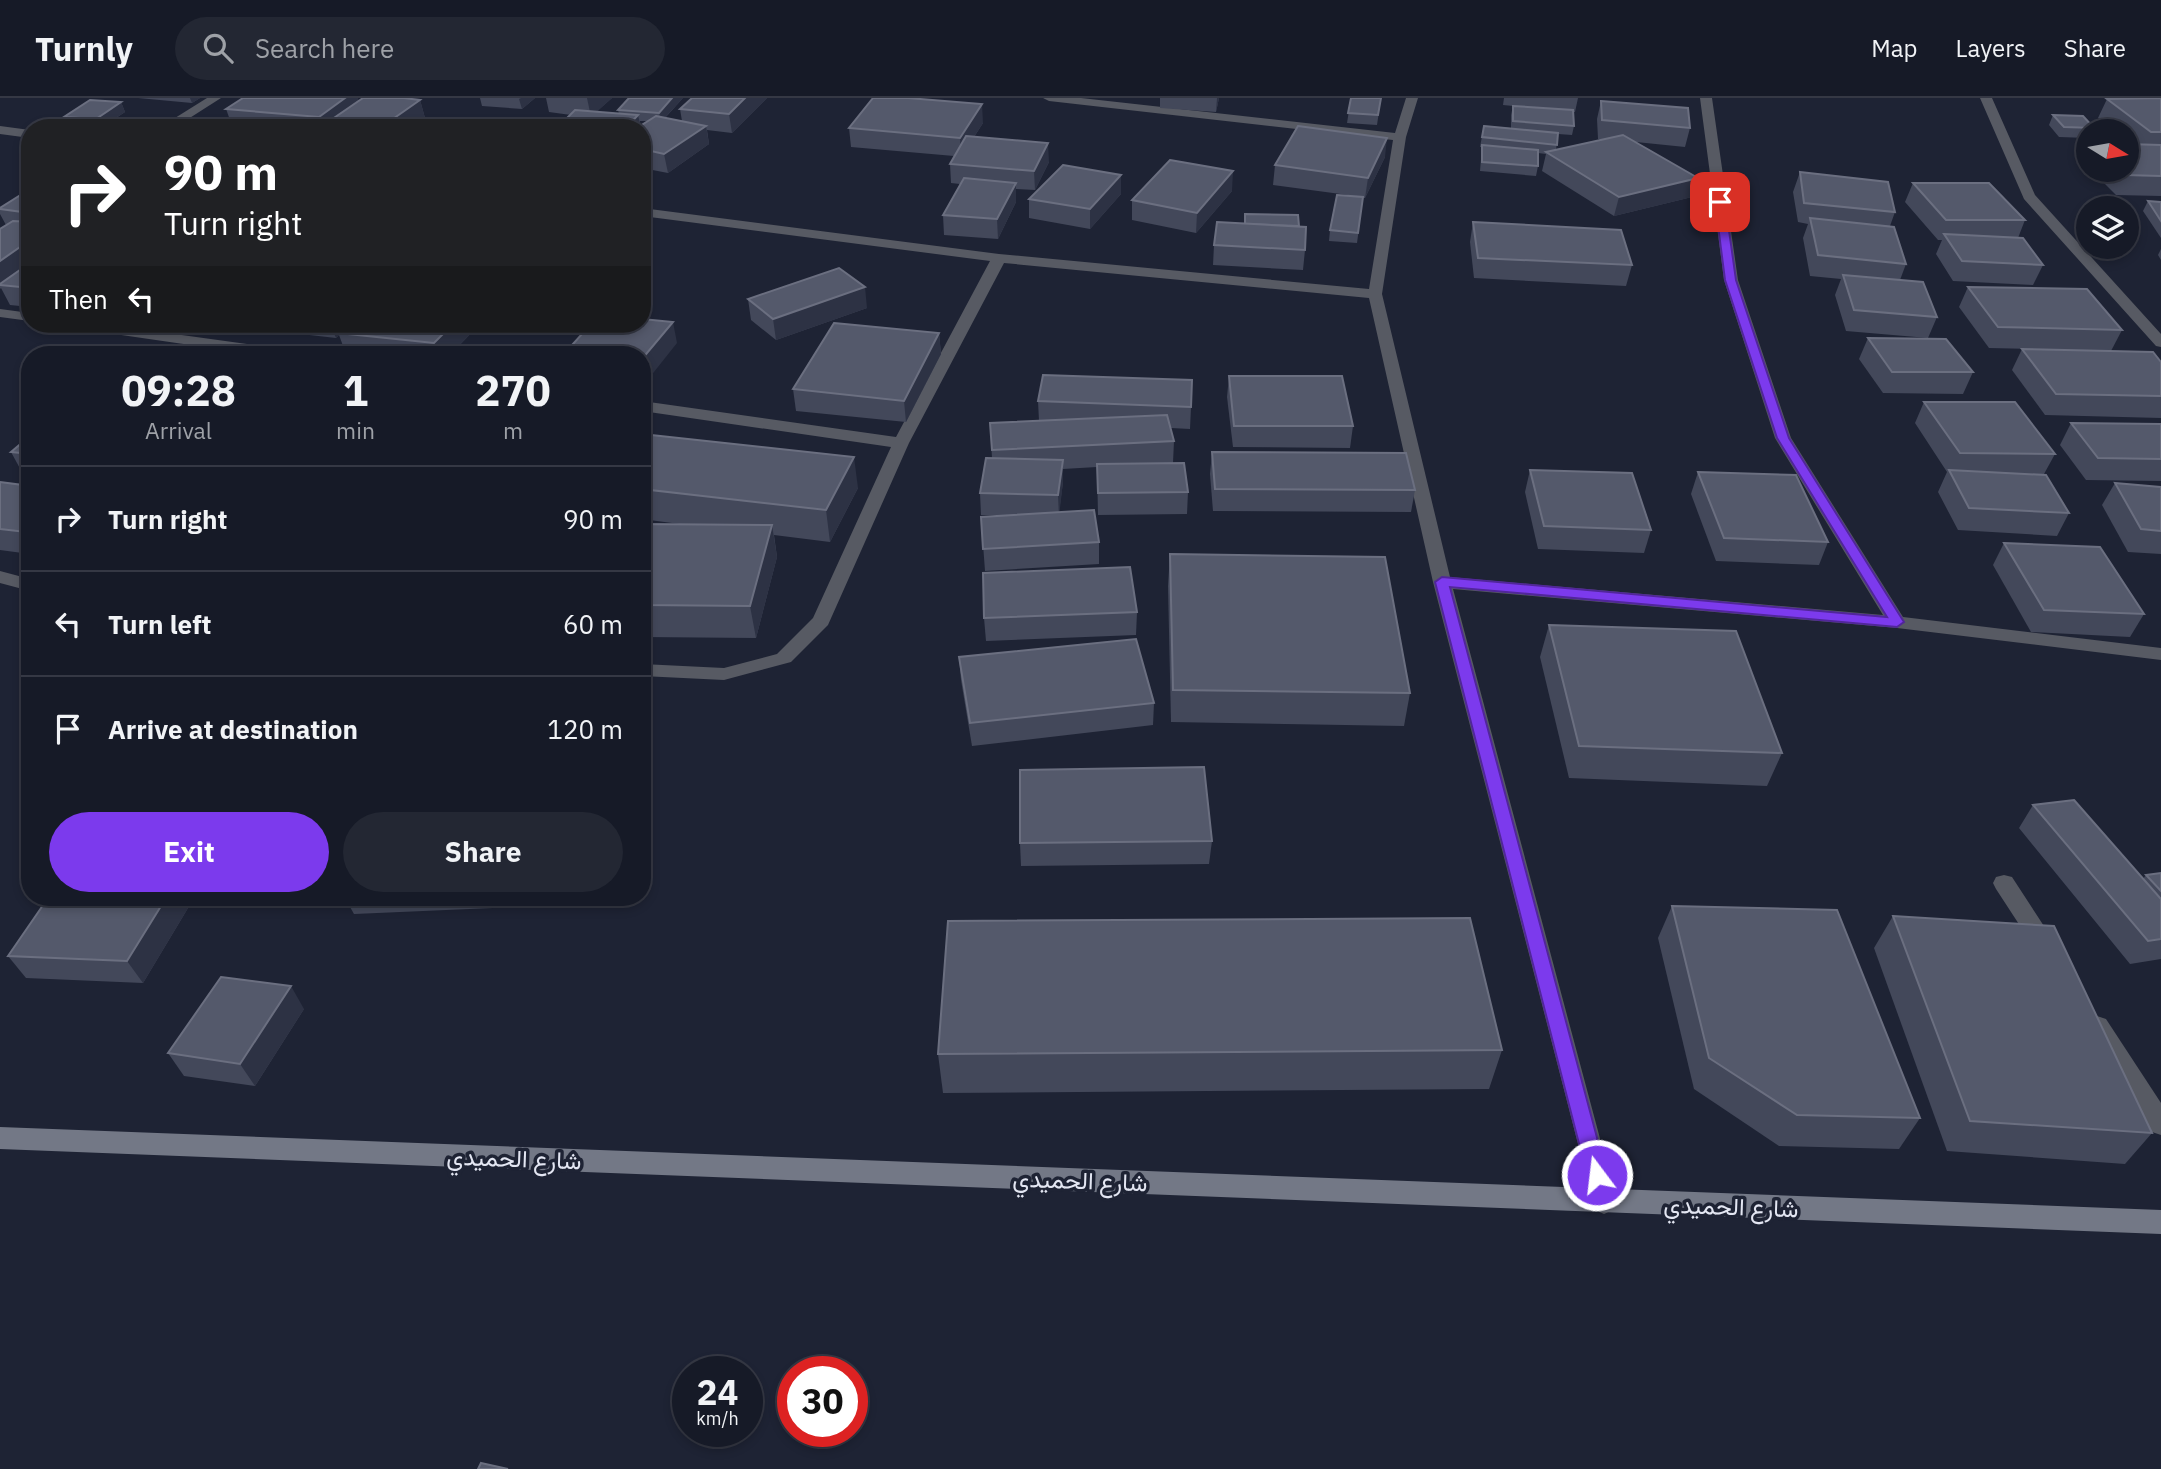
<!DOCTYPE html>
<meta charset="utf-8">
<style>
body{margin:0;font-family:"IBM Plex Sans",Vazirmatn,sans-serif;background:#232733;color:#f1f3f6;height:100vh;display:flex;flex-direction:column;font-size:26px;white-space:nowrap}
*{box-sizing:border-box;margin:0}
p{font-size:23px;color:#9ea1a7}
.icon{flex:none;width:38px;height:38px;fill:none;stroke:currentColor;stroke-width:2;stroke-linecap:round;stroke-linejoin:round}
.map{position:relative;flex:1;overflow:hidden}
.panel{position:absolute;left:21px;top:248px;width:630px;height:560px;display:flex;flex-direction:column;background:#161a27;border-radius:28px;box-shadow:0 4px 10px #0003,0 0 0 2px #353844}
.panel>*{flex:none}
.hud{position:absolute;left:21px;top:21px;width:630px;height:214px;border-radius:28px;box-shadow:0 4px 10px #0003,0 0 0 2px #353844;background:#202124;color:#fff;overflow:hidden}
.needle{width:46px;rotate:101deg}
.controls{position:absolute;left:2076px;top:21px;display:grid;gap:14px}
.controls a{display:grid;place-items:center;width:63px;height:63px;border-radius:50%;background:#161a27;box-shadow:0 4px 10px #0003,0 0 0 2px #353844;font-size:35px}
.speed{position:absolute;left:672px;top:1258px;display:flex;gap:14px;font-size:35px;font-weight:700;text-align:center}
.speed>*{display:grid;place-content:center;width:91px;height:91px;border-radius:50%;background:#161a27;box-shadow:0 4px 10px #0003,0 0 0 2px #353844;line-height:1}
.speed small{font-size:18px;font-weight:400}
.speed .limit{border:10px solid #d22;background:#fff;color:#111}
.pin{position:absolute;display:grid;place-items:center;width:60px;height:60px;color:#fff;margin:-30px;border-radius:14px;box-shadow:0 4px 10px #0006}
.me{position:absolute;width:77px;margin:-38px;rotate:345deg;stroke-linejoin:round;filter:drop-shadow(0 0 5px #0008)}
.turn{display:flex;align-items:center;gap:24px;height:147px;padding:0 28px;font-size:32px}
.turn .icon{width:91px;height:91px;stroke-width:2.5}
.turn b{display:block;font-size:49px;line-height:60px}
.then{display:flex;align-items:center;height:66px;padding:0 28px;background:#0003;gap:14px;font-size:26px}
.eta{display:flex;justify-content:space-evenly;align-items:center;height:119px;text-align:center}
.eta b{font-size:42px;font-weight:700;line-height:49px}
.cta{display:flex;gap:14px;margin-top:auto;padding:14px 28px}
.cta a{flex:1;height:80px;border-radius:42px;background:#7c3aed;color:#fff;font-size:28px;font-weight:700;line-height:80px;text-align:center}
.cta a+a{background:#232733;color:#f1f3f6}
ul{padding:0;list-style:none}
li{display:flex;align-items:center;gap:21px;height:105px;padding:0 28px;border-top:2px solid #353844}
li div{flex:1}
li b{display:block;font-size:26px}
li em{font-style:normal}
header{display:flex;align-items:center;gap:42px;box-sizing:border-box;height:98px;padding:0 35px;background:#161a27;border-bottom:2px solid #353844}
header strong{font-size:33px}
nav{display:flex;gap:38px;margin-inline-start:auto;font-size:24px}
.search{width:490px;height:63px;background:#232733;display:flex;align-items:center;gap:18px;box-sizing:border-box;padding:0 24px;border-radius:38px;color:#9ea1a7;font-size:26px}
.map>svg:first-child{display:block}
</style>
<header>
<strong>Turnly</strong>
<div class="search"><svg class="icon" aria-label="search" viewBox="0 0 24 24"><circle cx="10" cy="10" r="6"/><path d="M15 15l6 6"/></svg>Search here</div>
<nav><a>Map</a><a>Layers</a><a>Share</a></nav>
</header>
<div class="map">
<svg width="2161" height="1371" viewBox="0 0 2161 1371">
<rect width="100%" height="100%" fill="#1e2334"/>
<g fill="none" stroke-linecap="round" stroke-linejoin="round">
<g fill="#575a63" fill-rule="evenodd">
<path d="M2004,777L2012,779L2055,845L2059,851L2055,857L2047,860L2039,857L1996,791L1993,785L1996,779Z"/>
<path d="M2097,918L2106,921L2161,1005V1037L2152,1034L2088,935L2085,928L2088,921Z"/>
</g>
<g fill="#575a63" fill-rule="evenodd">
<path d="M207,0H221L174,30H159Z"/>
<path d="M1043,0H1081L1395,35L1406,0H1418L1406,39L1382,196L1450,479L1883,517L1775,340L1724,182L1700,0H1712L1738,182L1791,340L1903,519L2161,550V562L1897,530L1453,491L1617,1104L1613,1112L1604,1116L1595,1112L1433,484L1369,200L1004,165L909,345L828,527L791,564L724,582L642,578V566L724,570L777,556L813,520L891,349L642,313V303L896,339L990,163L642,118V110L999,156L1369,191L1393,42L1049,3Z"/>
<path d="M1980,0H1992L2035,97L2161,236V249L2156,248L2024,101Z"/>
<path d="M0,28L30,32V40L0,36Z"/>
<path d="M0,211L30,215V223L0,219Z"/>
<path d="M66,226H102L290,252L298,257H260L73,230Z"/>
<path d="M0,473L30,481V493L0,485Z"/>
</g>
<path fill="#737886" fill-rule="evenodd" d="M0,1029L2161,1112V1136L0,1051Z"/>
</g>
<g fill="#43485a" fill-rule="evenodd">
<path d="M138,0H200L192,5Z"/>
<path d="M480,0H535L522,11L482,8Z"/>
<path d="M546,0H612L596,14L619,16L618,12L683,0L665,20L682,23L680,11L767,0L732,35L707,32L709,46L668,75L642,70V30L571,17L549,14ZM640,23H647L640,27Z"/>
<path d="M1160,0H1219L1216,14L1160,10Z"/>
<path d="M1351,0H1381L1377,27L1347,25Z"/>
<path d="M1504,0H1578L1575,14H1573L1574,28L1572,37L1558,36L1556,52L1603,41H1598L1597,21L1601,3L1690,30L1685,49L1636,44L1698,80L1692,99L1614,118L1542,73L1546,56L1538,55V68L1536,78L1480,73L1482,49H1480L1484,28L1511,30V17L1513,8L1503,7Z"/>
<path d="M2161,0V98L2116,97L2091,72H2126L2133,46L2126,41V33H2116L2098,20L2107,1Z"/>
<path d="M420,2L425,20L412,30H233L226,11L359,3Z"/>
<path d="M121,4L125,14L101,30L69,28L64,19Z"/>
<path d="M2053,17L2094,30L2093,33H2088V40L2059,39L2049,27Z"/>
<path d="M983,25L974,39L1049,64L1035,92L1016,91V104L998,141L944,137L943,117L960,86L951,85L950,66L954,58L851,49L849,30Z"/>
<path d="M2088,56V69L2084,65Z"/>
<path d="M1385,59L1365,100H1363L1357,145L1329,143L1330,132L1348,97L1273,87L1275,67Z"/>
<path d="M1800,74L1895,114L1890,128L1906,166L1900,182L1937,219L1928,240L1846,233L1835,197L1841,181L1810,178L1803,140L1808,126L1798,124L1793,94Z"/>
<path d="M1121,77V96L1090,131L1029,120V101Z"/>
<path d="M1913,85L2025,122L2018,140L2043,167L2033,187L1953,183L1936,156L1942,142H1938L1905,104Z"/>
<path d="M30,91V209L10,207L1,190L0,191V131L6,127L0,116V110Z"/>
<path d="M1232,93L1196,135L1132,122V102Z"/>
<path d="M2148,103L2161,104V140L2143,113Z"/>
<path d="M1245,116L1299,129L1305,152L1303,172L1213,167L1214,147L1244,126Z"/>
<path d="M1473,124L1632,167L1626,188L1474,180L1470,144Z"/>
<path d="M2161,151V162L2158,157Z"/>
<path d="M1968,189L2122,232L2111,253L1989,250L1959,209Z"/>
<path d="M748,201L867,210L776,242L751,222Z"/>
<path d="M271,226H477L478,228L450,257H353L346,256L339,237L336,240L274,233Z"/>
<path d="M939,235L941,256L906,324L796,313L793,291Z"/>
<path d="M1868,240L1973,274L1963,296L1883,295L1859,261Z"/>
<path d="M2022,251L2161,264V320L2045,317L2012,272Z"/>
<path d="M1229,278L1353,328L1350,350L1233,349L1227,299Z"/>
<path d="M1038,303L1191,309L1190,331L1171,330L1174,343L1173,365L1188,394L1187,416L1098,417L1097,369L1063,371V384L1059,414L1099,444V466L985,473L981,419L1005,417H981L980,395L992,360L990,325L1039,323Z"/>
<path d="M1924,304L2055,356L2044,376L2069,415L2057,438L1958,432L1938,394L1947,374L1915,325Z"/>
<path d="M2071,325L2161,326V383L2086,382L2060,347Z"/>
<path d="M642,336L858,390L830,444L774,437L777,459L756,540L642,539V426L687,427L642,421Z"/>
<path d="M30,338V376H23L11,354Z"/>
<path d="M1212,354L1415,392L1411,414L1213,413L1210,376Z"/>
<path d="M1530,372L1651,432L1644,455L1538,451L1525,394Z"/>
<path d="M1698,374L1828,444L1819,467L1716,463L1691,396Z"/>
<path d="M0,384L30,388V456L0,452Z"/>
<path d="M2115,385L2161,389V456L2128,454L2102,407Z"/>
<path d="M2004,445L2144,516L2130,539L2031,534L1993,467Z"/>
<path d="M1170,456L1410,595L1404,628L1171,624L1168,488Z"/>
<path d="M1137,514L1136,537L986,543L984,520Z"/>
<path d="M1549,527L1782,655L1767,688L1569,680L1540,559Z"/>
<path d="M959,559L1154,605L1153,627L972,648L961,582Z"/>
<path d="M2033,707L2143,781L2146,777L2161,775V861L2130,866L2019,730Z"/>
<path d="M1212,743L1209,766L1021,768L1020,745Z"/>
<path d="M194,800L143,885L26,880L8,858Z"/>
<path d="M345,800H520L517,809L354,816Z"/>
<path d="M1672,808L1920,1020L1899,1051L1779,1048L1694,991L1658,840Z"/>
<path d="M1893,818L2152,1035L2125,1066L1947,1053L1874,850Z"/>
<path d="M304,911L255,988L184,978L168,955Z"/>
<path d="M1502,952L1489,991L943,995L938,956Z"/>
</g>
<g fill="#2d3244">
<path d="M190,0H200L192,5Z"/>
<path d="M345,0H358L361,11L328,24L330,30H322L319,19Z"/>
<path d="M521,0H535L522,11L519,1Z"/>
<path d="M587,0H612L591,19Z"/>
<path d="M672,0H683L661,24L659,15Z"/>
<path d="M745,0H767L732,35L729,16Z"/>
<path d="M1217,0H1219L1216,14Z"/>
<path d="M420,2L425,20L412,30H380Z"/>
<path d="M121,4L125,14L100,30L96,21Z"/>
<path d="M982,6L983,25L961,59L960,40Z"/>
<path d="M638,17L641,30H626Z"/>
<path d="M706,28L709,46L668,75L664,56Z"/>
<path d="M1387,40L1385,59L1365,100L1368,80Z"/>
<path d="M1048,45L1049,64L1035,92L1034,73Z"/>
<path d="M1233,73L1232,93L1196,135L1197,115Z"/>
<path d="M1121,77V96L1090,131V111Z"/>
<path d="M1698,80L1692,99L1614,118L1619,99Z"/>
<path d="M1016,85V104L998,141L997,121Z"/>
<path d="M30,142V169L0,187V163Z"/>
<path d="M865,189L867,210L776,242L773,221Z"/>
<path d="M673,224L677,245L642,289V261Z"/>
<path d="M330,226H352L338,235L339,237L336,240Z"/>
<path d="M453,226H477L478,228L450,257H438L434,245Z"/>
<path d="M939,235L941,256L906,324L904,303Z"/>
<path d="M854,359L858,390L830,444L826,412Z"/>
<path d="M1063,362V384L1059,419L1058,397Z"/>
<path d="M772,427L777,459L756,540L750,508Z"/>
<path d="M30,431V441L26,434Z"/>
<path d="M166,800H194L143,885L127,863Z"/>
<path d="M514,800H520L517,809Z"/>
<path d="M291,888L304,911L255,988L240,966Z"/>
</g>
<g fill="#54596b" stroke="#6b6f80" stroke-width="2">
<path d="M243,0H345L319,19L226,11Z"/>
<path d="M363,0H404L420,2L380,30L328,24Z"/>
<path d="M629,0H672L659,15L618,12Z"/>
<path d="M692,0H745L729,16L680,11Z"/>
<path d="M873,0H908L982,6L960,40L849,30Z"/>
<path d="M1351,0H1381L1378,17L1348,15Z"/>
<path d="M2161,0V34H2151L2107,1Z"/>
<path d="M90,2L121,4L96,21L64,19Z"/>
<path d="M1601,3L1688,10L1690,30L1602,22Z"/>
<path d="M1513,8L1573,12L1574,28L1513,23Z"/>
<path d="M575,12L638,17L626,30H557Z"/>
<path d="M2053,17L2083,18L2094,30L2064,29Z"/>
<path d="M656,18L706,28L664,56L642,51V30H637Z"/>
<path d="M1298,28L1387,40L1368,80L1275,67Z"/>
<path d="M1484,28L1558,35L1557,47L1482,39Z"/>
<path d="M1623,37L1698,80L1619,99L1546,54Z"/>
<path d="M966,38L1048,45L1034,73L950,66Z"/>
<path d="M2126,46L2161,47V78L2125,77L2120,72H2126Z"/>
<path d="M1482,47L1538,52V68L1482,64Z"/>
<path d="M1170,62L1233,73L1197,115L1132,102Z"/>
<path d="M1063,67L1121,77L1090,111L1029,101Z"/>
<path d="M1800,74L1888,84L1895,114L1804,105Z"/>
<path d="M964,80L1016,85L997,121L943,117Z"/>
<path d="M1913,85H1989L2025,122H1946Z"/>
<path d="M30,91V115L0,111V110Z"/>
<path d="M1337,97L1363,99L1358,135L1330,132Z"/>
<path d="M2148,103L2161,104V123Z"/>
<path d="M1245,116L1298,117L1299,128L1245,126Z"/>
<path d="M1810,120L1894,129L1906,166L1818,157Z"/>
<path d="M13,123L30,124V142L0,163V131Z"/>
<path d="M1217,124L1306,129L1305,152L1214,147Z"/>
<path d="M1473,124L1621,132L1632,167L1478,160Z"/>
<path d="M1944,136L2023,140L2043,167L1962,163Z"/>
<path d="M30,165V190L0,187V186Z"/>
<path d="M839,170L865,189L773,221L748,201Z"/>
<path d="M1843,177L1923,184L1937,219L1854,212Z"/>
<path d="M1968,189L2087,191L2122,232L1998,229Z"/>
<path d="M642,221L673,224L642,261V257H563L591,226H642Z"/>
<path d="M834,225L939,235L904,303L793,291Z"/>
<path d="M349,226H453L434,245L338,235Z"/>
<path d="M1868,240L1946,241L1973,274H1892Z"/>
<path d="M2022,251L2153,254L2161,264V298L2056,296Z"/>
<path d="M1043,277L1192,282L1191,309L1038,303Z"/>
<path d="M1229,278H1342L1353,328H1234Z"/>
<path d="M1924,304H2015L2055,356L1960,355Z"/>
<path d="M1167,317L1174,343L992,352L990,325Z"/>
<path d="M2071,325L2161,326V361L2098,360Z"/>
<path d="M642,336L854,359L826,412L642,391Z"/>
<path d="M30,338V356L11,354Z"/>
<path d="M1212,354L1406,355L1415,392L1215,391Z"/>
<path d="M986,360L1063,362L1058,397L980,395Z"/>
<path d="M1184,365L1188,394L1098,395L1097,366Z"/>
<path d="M1530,372L1632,375L1651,432L1544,428Z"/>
<path d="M1949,372L2046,377L2069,415L1969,410Z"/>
<path d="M1698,374L1796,377L1828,444L1724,440Z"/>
<path d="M0,384L30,388V431L26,434L0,431Z"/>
<path d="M2115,385L2161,389V433L2141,431Z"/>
<path d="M1094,412L1099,444L983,451L981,419Z"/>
<path d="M642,426L772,427L750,508L642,507Z"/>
<path d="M2004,445L2100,449L2144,516L2044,512Z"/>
<path d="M1170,456L1385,459L1410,595L1173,592Z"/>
<path d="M1130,469L1137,514L984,520L983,475Z"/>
<path d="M1549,527L1736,533L1782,655L1579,648Z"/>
<path d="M1136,541L1154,605L970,625L959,559Z"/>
<path d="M1204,669L1212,743L1020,745V672Z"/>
<path d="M2074,702L2161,801V841L2148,843L2033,707Z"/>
<path d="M2161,775V793L2146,777Z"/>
<path d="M48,800H166L127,863L8,858Z"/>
<path d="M1672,808L1837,812L1920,1020L1797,1017L1709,960Z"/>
<path d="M1893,818L2054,828L2152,1035L1970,1023Z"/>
<path d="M1470,820L1502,952L938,956L948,823Z"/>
<path d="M221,879L291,888L240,966L168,955Z"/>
<path d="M481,1365L508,1371H478Z"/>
</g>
<path fill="#7c3aed" stroke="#51269a" stroke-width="2" d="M1720,101L1725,104L1736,182L1789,340L1904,524L1897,529L1450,489L1607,1077L1604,1083L1597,1086L1589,1083L1587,1077L1435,484L1442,479L1887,519L1777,340L1725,182L1715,104Z"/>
<g text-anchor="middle" stroke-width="7" stroke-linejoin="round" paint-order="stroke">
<g font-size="24" fill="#e3e6f2" stroke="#1e2334">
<text transform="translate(514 1061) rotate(2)" y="8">شارع الحميدي</text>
<text transform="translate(1080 1083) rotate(2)" y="8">شارع الحميدي</text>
<text transform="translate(1731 1109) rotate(2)" y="8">شارع الحميدي</text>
</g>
</g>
</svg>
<div class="controls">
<a><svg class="needle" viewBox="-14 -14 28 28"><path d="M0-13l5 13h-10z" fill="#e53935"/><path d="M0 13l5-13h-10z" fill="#9ea1a7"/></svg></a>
<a><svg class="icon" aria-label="layers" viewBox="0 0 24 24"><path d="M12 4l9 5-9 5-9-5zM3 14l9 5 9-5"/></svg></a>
</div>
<div class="speed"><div>24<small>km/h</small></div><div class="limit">30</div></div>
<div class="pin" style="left:1720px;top:104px;background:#d93025"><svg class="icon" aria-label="arrive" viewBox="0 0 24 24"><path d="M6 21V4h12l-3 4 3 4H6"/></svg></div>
<svg class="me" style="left:1597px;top:1077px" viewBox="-20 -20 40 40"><circle r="17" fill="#7c3aed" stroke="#fff" stroke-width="3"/><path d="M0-11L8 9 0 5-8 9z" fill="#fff"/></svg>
<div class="hud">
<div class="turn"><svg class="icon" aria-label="right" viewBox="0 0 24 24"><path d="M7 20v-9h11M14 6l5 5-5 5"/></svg><div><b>90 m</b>Turn right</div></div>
<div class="then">Then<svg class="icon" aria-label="left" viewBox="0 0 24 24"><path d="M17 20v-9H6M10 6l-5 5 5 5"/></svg></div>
</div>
<section class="panel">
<div class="eta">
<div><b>09:28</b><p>Arrival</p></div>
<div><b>1</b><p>min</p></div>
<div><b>270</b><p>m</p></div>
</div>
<ul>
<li><svg class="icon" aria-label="right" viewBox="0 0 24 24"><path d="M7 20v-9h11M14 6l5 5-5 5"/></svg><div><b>Turn right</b></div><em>90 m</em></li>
<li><svg class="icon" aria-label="left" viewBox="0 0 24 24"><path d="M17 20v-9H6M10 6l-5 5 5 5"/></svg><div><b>Turn left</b></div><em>60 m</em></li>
<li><svg class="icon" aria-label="arrive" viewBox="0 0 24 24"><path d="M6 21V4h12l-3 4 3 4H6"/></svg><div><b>Arrive at destination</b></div><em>120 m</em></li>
</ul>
<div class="cta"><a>Exit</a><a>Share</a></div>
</section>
</div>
